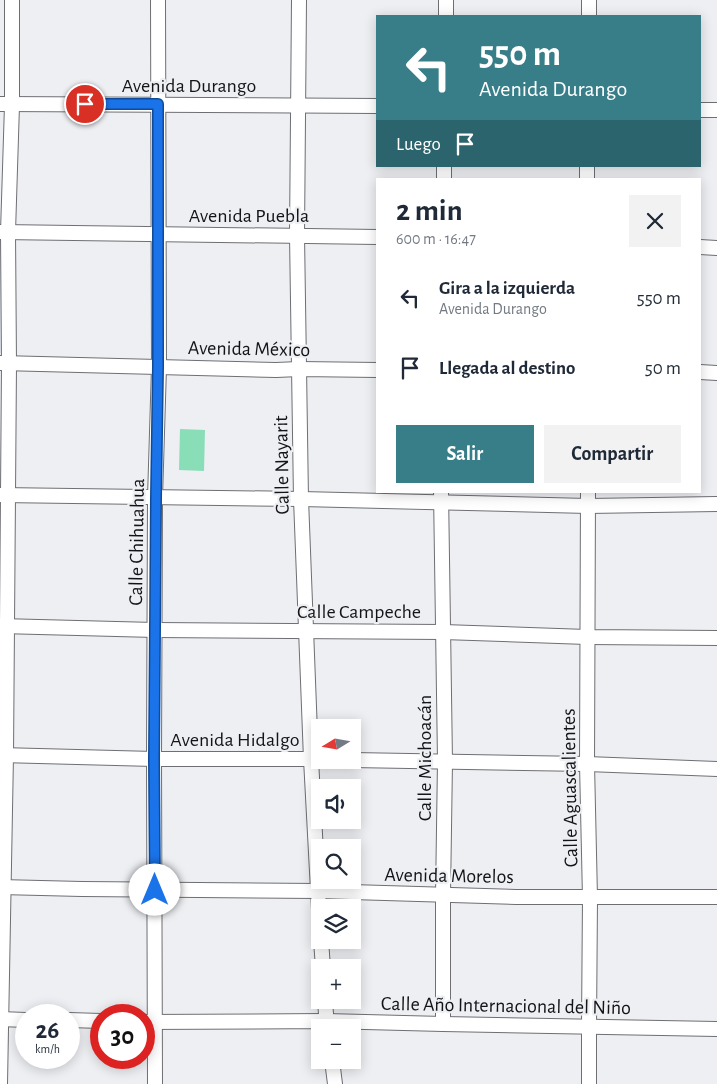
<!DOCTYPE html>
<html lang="es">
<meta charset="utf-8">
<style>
body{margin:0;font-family:"Alegreya Sans",sans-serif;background:#f2f2f3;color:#1f2937;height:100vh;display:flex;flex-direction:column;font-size:19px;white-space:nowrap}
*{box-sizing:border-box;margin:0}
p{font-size:16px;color:#747a83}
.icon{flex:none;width:28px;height:28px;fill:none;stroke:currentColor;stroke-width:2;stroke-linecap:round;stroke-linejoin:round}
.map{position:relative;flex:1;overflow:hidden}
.details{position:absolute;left:376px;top:178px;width:325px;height:315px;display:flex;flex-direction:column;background:#fff;border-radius:0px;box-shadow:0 2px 12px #0003}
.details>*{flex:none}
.guide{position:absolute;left:376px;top:15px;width:325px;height:152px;border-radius:0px;box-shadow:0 2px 12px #0003;background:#377e89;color:#fff;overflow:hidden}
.needle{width:32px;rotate:259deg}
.buttons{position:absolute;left:311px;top:719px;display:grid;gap:10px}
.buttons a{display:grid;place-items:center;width:50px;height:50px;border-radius:0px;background:#fff;box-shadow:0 2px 12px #0003;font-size:25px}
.speed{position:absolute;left:15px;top:1004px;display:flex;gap:10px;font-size:25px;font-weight:700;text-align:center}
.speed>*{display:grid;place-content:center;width:65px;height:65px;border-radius:50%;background:#fff;box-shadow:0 2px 12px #0003;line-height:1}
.speed small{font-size:12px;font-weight:400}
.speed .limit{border:8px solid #d22;background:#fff;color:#111}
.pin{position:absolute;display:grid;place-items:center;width:42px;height:42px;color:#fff;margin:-21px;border:2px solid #fff;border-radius:50%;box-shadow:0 1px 5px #0007}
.me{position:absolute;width:55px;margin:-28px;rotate:0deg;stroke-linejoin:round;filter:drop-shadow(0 0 4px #0008)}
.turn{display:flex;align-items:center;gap:18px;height:105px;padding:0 20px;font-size:22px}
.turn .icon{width:65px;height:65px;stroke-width:2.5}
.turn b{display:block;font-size:35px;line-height:42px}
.then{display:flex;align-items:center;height:48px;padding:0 20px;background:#0003;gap:10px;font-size:19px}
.round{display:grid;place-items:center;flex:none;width:52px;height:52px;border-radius:0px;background:#f2f2f3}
.overview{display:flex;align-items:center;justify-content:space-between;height:85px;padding:0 20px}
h1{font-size:30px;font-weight:700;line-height:38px}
.action{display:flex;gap:10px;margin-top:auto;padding:10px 20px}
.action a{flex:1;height:58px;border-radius:0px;background:#377e89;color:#fff;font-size:20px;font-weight:700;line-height:58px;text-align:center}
.action a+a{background:#f2f2f3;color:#1f2937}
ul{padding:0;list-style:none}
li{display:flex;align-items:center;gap:15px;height:70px;padding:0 20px}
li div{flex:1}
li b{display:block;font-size:19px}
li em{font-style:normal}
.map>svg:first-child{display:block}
</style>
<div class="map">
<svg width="717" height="1084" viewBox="0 0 717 1084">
<rect width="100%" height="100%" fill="#edeff3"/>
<path fill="#dfe4ef" d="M0,236H1L3,353H0Z"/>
<path fill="#89ddb7" d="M180,429L205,430L204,471L179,470Z"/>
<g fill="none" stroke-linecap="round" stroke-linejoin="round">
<defs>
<g id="minor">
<path d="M299,0L297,235L301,499L311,759L320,928"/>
<path d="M446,16V0"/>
<path d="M589,16V0"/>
<path d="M0,104L378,106"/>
<path d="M700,110H717"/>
<path d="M444,179V166"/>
<path d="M587,179V166"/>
<path d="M1,232L378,237"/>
<path d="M700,247L717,248"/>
<path d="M1,363L276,370L299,369L378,370"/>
<path d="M700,372L717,373"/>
<path d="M441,491L445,761L443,896V1024"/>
<path d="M588,491L587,764L590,898L589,1027V1084"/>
<path d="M0,495L301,499L588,506L717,504"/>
<path d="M0,626L155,630L443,632L587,637L717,638"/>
<path d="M0,755L154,759H319"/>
<path d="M352,760L587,764L717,769"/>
<path d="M0,887L82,889L318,891L516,897H717"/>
<path d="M321,940L323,968"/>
<path d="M325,1000L327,1028"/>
<path d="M0,1019L26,1020"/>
<path d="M69,1020L101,1021"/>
<path d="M144,1022L326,1021L443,1024L717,1029"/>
<path d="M332,1060L335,1084"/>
<path d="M0,1084L6,755L9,364L8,232L12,105V0"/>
<path d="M155,1084L154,759L155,498L159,367L158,0"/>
</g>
</defs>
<use href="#minor" stroke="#6e6f73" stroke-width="16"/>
<use href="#minor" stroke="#fff" stroke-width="14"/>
</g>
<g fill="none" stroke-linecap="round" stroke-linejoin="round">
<defs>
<path id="route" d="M85,104H158V367L156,498L154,759L155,890"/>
</defs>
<use href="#route" stroke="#114b97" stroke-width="12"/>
<use href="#route" stroke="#1a73e8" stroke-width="9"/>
</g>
<g text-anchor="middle" stroke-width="4.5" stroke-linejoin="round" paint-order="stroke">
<g font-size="20" fill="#141416" stroke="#edeff3">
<text x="189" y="92">Avenida Durango</text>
<text x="249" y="222">Avenida Puebla</text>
<text transform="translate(249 348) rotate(1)" y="7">Avenida México</text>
<text transform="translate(281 465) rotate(-91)" y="7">Calle Nayarit</text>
<text transform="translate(136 542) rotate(-89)" y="7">Calle Chihuahua</text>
<text x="359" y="618">Calle Campeche</text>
<text x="235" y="746">Avenida Hidalgo</text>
<text transform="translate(424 758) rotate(-90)" y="7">Calle Michoacán</text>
<text transform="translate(569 788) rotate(-91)" y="7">Calle Aguascalientes</text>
<text transform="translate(449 875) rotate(1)" y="7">Avenida Morelos</text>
<text transform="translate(506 1005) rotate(1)" y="7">Calle Año Internacional del Niño</text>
</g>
</g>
</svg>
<div class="buttons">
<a><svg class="needle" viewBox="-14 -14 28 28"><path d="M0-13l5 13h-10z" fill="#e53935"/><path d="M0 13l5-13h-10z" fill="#747a83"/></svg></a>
<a><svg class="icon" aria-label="sound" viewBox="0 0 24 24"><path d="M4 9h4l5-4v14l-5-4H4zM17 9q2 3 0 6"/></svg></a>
<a><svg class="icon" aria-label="search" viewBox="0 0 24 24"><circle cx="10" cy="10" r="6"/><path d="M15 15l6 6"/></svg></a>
<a><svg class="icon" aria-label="layers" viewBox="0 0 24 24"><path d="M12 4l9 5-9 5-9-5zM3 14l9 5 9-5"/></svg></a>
<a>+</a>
<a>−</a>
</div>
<div class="speed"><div>26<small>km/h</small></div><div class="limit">30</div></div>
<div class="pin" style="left:85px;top:104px;background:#d93025"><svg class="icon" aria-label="arrive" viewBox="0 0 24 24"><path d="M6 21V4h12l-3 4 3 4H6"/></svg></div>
<svg class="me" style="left:155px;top:890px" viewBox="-20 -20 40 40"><circle r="19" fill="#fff"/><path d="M0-13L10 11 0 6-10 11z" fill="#1a73e8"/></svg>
<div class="guide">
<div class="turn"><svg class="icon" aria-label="left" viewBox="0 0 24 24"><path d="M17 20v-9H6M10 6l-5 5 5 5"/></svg><div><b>550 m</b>Avenida Durango</div></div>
<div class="then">Luego<svg class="icon" aria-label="arrive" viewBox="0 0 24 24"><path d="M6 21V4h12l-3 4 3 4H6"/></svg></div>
</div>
<section class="details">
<div class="overview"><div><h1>2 min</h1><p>600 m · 16:47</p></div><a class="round"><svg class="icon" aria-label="close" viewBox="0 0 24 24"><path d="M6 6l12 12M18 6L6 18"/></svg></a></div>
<ul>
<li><svg class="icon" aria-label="left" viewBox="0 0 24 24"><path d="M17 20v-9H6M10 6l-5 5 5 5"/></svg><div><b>Gira a la izquierda</b><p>Avenida Durango</p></div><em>550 m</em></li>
<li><svg class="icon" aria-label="arrive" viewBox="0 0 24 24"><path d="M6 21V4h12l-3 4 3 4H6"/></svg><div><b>Llegada al destino</b></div><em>50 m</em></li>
</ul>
<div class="action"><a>Salir</a><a>Compartir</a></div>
</section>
</div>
